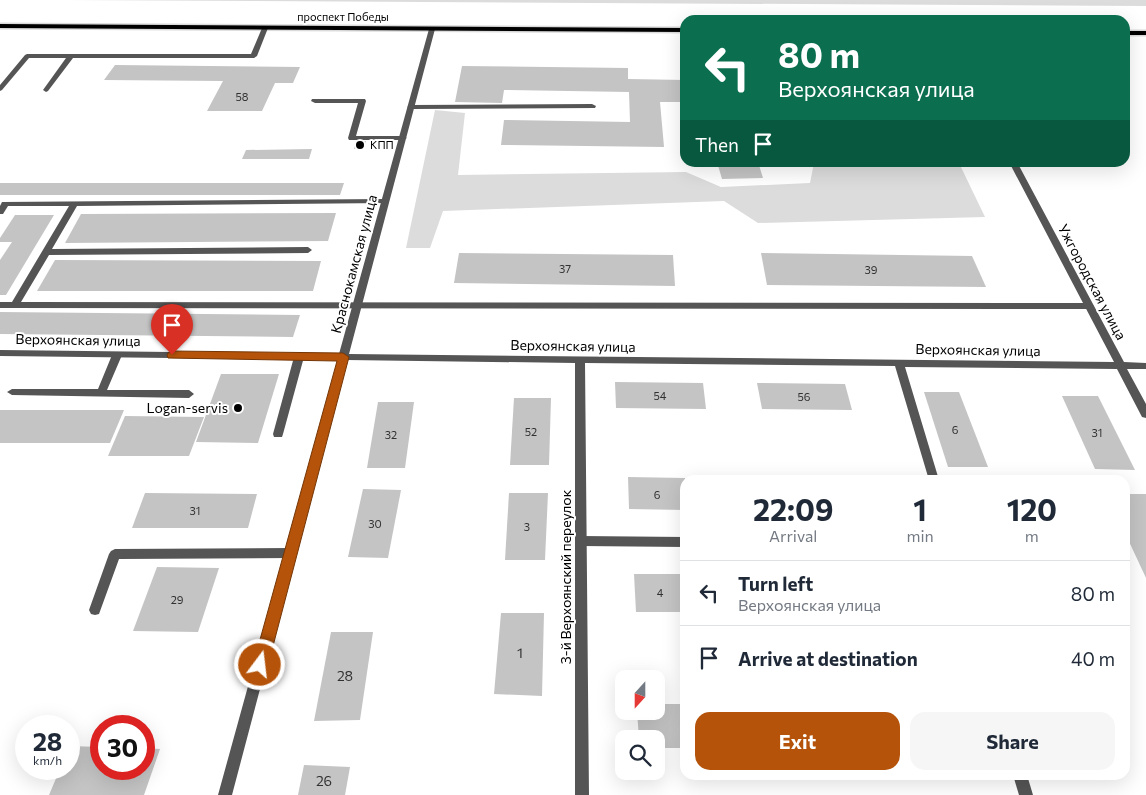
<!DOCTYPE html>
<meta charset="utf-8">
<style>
body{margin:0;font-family:Commissioner,sans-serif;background:#f6f6f7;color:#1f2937;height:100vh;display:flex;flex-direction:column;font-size:19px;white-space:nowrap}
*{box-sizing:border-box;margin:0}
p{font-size:16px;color:#747a83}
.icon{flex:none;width:28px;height:28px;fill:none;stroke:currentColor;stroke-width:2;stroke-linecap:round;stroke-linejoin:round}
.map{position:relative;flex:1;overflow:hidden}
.details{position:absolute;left:680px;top:475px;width:450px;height:305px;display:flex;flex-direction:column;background:#fff;border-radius:15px;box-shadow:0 5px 20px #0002}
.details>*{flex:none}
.guide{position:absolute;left:680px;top:15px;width:450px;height:152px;border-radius:15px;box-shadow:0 5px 20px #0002;background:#0b6e4f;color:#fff;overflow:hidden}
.needle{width:32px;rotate:201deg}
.tools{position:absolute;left:615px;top:670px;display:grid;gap:10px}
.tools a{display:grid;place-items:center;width:50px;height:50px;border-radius:10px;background:#fff;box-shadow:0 5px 20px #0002;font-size:25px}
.speed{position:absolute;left:15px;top:715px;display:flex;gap:10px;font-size:25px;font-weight:700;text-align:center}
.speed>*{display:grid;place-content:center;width:65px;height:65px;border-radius:50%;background:#fff;box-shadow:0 5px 20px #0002;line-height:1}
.speed small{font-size:12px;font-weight:400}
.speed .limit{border:8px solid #d22;background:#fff;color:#111}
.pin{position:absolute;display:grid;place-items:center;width:42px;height:42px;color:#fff;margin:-51px -21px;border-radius:50% 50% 50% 0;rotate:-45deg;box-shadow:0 0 5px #0007}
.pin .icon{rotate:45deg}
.me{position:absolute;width:55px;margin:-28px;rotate:15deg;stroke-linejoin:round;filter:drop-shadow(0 0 4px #0008)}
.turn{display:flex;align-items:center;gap:18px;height:105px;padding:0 15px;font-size:22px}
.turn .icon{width:65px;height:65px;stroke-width:2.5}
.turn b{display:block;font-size:35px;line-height:42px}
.then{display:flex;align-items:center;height:48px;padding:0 15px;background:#0003;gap:10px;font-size:19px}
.eta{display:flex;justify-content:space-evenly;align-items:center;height:85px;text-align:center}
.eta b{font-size:30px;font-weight:700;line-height:35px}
.button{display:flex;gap:10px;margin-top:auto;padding:10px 15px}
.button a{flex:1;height:58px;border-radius:15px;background:#b45309;color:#fff;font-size:20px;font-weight:700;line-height:58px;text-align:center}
.button a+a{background:#f6f6f7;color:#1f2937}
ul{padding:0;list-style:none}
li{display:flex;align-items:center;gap:15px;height:65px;padding:0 15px;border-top:1px solid #e0e1e3}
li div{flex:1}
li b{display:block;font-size:19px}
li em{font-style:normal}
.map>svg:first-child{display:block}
</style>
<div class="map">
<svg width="1146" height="795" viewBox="0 0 1146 795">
<rect width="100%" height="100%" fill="#fff"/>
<g fill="#dcdcdc">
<path d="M67,0H1146V6Z"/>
<path d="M435,110L465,113L458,175L686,172L721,187L810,183L814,163H959L985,217L758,223L724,201L443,211L430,248H406Z"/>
</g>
<g fill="#c4c4c4">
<path d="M115,65L300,67L293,83H275L262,111H207L223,81L104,80Z"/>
<path d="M462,66L628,68V79L685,80V102H660L664,147L501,145L504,120L630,122L629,92L504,90L502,103L455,102Z"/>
<path d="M356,141H366L364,148L354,149Z"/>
<path d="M312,149L309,159H242L246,150Z"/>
<path d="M717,162H758L763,178L722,179Z"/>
<path d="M0,183H344L340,195H0Z"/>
<path d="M336,213L328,241L65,243L81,214Z"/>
<path d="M15,215H54L6,295H0V260L12,242H0V238Z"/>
<path d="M459,253L673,255L675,286L454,283Z"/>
<path d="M761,253L972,256L986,287L767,285Z"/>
<path d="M55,260L321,261L313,291H37Z"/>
<path d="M0,312L300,315L293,337L0,334Z"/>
<path d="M221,374H279L258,443L196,442Z"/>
<path d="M615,382L703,383L706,409L616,408Z"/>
<path d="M757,383L845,384L852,410L762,409Z"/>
<path d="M924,392H959L988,467H948Z"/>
<path d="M1062,396H1098L1135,470L1095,469Z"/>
<path d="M514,398H551L549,465H510Z"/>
<path d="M378,402H414L405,468H367Z"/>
<path d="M0,410H124L110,443H0Z"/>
<path d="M125,416L204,417L189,456H108Z"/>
<path d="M628,477L685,478V510L629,509Z"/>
<path d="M363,489L401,490L388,558L348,557Z"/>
<path d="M145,493L257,494L248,528H132Z"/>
<path d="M509,493H548L545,560H505Z"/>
<path d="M1125,494H1146V578L1125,533Z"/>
<path d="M157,567L219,568L198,632L133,631Z"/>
<path d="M634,574H685V612H636Z"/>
<path d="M501,613H544L542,696L494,694Z"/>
<path d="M331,632H373L360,720L314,721Z"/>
<path d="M656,704H685V748H656V739H639L637,711H656Z"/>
<path d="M69,746L101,747V769H144V748L160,749L144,795H49L60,769H69Z"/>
<path d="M304,765L350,767L345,795H298Z"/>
</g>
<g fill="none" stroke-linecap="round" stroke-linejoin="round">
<defs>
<g id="primary">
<path d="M0,24L685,28V32L0,28Z"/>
<rect x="1125" y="31" width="21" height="4"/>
</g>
</defs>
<use href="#primary" stroke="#dbdbdb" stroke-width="3"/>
<g fill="#555" fill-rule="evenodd">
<path d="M265,26L268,28L257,56L254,58H73L48,91L46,92L43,90L66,58H29L2,90L0,91V85L25,55L27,54H251L262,28Z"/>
<path d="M312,99H365L366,101L356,136H403L407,138L403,140H349L348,138L358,103H315L311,101Z"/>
<path d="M592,104L596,106L595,108L411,109L407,107L411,105Z"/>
<path d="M385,199H388V203L77,206L52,249L308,247L312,250L308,253L49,255L21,302L1089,303L1094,306L1089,309L0,308V302H12L69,206H8L3,214H0V206L2,202Z"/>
<path d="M117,352L122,355L107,390H189L194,394L189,398L12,395L7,392L12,389H98L112,355Z"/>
<path d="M299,354L304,357L283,434L282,437H274L273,434L294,357Z"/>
<path d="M581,536L685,537V547L581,546L577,544L575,541L577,538Z"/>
<path d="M290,548L294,550L296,553L294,556L290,558L119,559L99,614L95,615L91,614L89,610L109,554L111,551L115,549Z"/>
</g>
<g fill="#555" fill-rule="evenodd">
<path d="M432,27L435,29L349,354L1114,362L1009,162H1017L1124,362L1146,363V369H1127L1146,404V418L1142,417L1117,369L905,367L939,480H929L895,366L585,363L589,795H575V363L347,360L232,795H218L338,360L0,356V350L339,354L429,29Z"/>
<path d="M1013,775H1027L1033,795H1019Z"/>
</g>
<use href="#primary" fill="#000" fill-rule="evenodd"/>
</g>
<path fill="#b45309" stroke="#753606" d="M172,351L343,353L349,357L268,665L265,669L260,671L255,669L253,665L337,361L168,358L167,355L168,353Z"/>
<g fill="#000" stroke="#fff" stroke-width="2">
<circle cx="360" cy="145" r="5"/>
<circle cx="238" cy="408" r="5"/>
</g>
<g text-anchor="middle" stroke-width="4" stroke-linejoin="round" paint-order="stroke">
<g font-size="11" fill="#000" stroke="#fff">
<text x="343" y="21">проспект Победы</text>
</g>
<g font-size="11" fill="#313131">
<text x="242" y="101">58</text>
<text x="565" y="273">37</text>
<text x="871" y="274">39</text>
<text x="660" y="400">54</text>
<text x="804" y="401">56</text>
<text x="955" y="434">6</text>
<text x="531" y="436">52</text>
<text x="1097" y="437">31</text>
<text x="391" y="439">32</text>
<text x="657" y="499">6</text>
<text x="195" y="515">31</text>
<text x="375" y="528">30</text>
<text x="527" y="531">3</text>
<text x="660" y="597">4</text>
<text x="177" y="604">29</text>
</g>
<g font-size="11" fill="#000" stroke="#fff" text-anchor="start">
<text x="370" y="149">КПП</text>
</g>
<g font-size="14" fill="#000" stroke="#fff">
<text transform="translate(354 264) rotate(-75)" y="5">Краснокамская улица</text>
<text transform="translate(1092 282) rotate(62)" y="5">Ужгородская улица</text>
<text transform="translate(78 340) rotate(1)" y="5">Верхоянская улица</text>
<text transform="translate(573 346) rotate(1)" y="5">Верхоянская улица</text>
<text transform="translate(978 350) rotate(1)" y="5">Верхоянская улица</text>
<text transform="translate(566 577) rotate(-90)" y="5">3-й Верхоянский переулок</text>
</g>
<g font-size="14" fill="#000" stroke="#fff" text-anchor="end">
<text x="228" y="413">Logan-servis</text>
</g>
<g font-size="14" fill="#313131">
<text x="520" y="658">1</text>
<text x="345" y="681">28</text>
<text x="324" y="786">26</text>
</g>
</g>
</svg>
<div class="tools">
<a><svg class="needle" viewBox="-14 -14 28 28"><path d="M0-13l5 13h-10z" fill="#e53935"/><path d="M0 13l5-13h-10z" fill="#747a83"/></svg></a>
<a><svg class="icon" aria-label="search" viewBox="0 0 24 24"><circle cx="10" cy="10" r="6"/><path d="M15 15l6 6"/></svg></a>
</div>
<div class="speed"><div>28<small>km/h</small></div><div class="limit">30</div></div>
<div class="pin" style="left:172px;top:355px;background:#d93025"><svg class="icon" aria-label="arrive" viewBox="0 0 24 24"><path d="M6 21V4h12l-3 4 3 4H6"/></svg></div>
<svg class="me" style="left:260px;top:665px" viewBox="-20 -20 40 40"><circle r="17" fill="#b45309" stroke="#fff" stroke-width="3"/><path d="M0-11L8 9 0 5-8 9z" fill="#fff"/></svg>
<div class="guide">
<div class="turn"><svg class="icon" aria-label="left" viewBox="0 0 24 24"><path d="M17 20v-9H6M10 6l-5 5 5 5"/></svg><div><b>80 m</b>Верхоянская улица</div></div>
<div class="then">Then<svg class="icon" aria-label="arrive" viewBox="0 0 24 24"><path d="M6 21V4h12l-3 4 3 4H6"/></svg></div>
</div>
<section class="details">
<div class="eta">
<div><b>22:09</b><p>Arrival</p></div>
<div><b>1</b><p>min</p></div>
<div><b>120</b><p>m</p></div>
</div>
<ul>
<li><svg class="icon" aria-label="left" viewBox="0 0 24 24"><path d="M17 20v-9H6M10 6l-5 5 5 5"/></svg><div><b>Turn left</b><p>Верхоянская улица</p></div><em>80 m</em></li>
<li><svg class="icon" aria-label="arrive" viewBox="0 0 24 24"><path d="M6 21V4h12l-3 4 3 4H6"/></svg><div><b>Arrive at destination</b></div><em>40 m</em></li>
</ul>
<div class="button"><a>Exit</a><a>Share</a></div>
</section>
</div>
